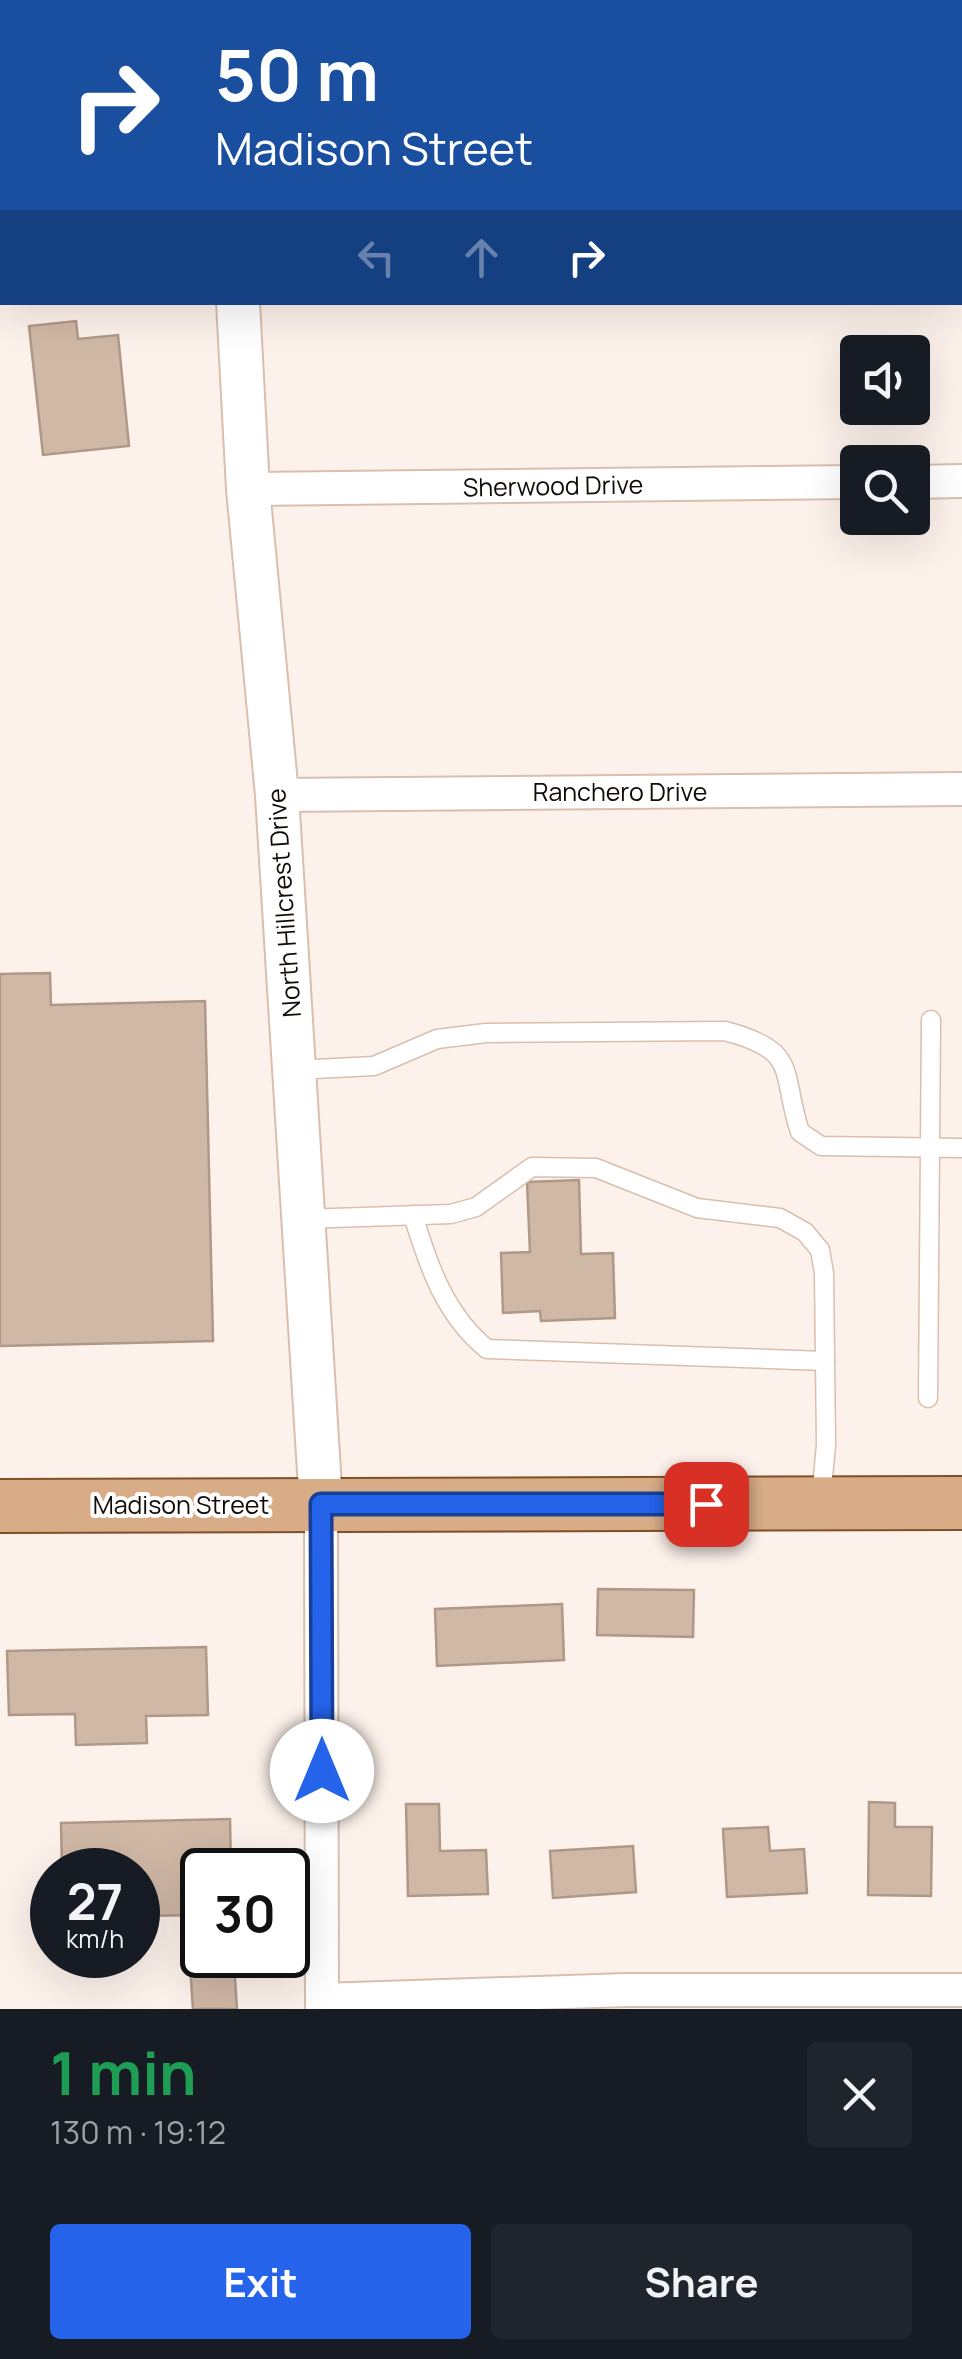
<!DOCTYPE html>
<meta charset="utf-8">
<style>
body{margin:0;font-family:Manrope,sans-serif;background:#20242c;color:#f1f3f6;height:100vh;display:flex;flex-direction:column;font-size:38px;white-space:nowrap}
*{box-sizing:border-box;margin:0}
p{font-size:32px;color:#9ea1a6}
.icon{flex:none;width:55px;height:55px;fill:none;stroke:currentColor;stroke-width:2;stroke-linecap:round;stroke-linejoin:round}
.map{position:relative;height:2009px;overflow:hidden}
.side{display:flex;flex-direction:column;background:#171b24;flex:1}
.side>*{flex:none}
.guide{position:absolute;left:0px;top:0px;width:962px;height:305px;box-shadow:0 10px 40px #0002;background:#1a4fa0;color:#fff;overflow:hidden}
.fabs{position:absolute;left:840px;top:335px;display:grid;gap:20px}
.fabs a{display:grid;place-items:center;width:90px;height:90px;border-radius:10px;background:#171b24;box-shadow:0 10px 40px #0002;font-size:50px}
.speed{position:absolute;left:30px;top:1848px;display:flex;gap:20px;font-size:50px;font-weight:700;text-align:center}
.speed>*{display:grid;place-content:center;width:130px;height:130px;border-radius:50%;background:#171b24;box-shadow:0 10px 40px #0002;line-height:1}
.speed small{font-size:25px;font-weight:400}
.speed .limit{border:5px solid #111;border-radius:15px;background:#fff;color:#111}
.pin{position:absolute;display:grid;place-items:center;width:85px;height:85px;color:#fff;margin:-42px;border-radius:20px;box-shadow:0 5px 15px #0006}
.me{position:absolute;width:110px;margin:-55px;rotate:0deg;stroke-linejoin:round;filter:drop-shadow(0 0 8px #0008)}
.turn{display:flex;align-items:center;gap:35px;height:210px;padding:0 50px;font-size:45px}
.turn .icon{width:130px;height:130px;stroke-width:2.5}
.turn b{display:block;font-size:70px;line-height:85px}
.lanes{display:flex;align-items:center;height:95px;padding:0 50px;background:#0003;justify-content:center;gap:50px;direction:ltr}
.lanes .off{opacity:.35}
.round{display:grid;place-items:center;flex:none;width:105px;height:105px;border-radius:10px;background:#20242c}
.head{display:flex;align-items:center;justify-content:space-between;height:170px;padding:0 50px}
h1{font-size:60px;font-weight:700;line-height:75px;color:#1e9e55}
.button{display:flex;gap:20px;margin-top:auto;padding:20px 50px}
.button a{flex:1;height:115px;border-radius:10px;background:#2563eb;color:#fff;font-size:40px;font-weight:700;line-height:115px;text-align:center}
.button a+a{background:#20242c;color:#f1f3f6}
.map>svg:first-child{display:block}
</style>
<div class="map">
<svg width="962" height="2009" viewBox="0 0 962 2009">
<rect width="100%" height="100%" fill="#fdf2eb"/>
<g fill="#d0b8a6" stroke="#b09887" stroke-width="2.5">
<path d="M76,321L78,339L118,335L129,446L43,455L29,326Z"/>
<path d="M50,973L51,1005L205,1001L213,1341L0,1346V974Z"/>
<path d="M579,1180L581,1254L613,1253L615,1318L541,1321L540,1311L503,1313L501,1253L530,1252L527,1182Z"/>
<path d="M598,1589L694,1590L693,1637L597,1635Z"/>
<path d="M562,1604L564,1660L437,1666L435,1609Z"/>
<path d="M206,1647L208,1715L146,1716L147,1743L76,1745L75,1714L9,1715L7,1651Z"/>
<path d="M869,1802L895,1803V1827H932L931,1896L868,1895Z"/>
<path d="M406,1804H439L440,1851L486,1850L488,1894L408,1896Z"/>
<path d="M230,1819L231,1870H202V1915L138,1916V1870H62L61,1823Z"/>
<path d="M768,1827L770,1851L804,1849L807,1893L727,1897L723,1829Z"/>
<path d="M633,1846L636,1892L553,1898L550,1851Z"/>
<path d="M234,1963L237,2009H193L190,1966Z"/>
</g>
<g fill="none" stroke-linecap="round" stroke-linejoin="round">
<defs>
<g id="service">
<path d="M295,1070L374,1066L437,1039L486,1033L725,1031C801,1051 780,1072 800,1132L821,1146L962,1148"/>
<path d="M413,1215C428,1265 445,1315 487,1349L825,1361"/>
<path d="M303,1219L451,1214L476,1207L532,1167L596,1168L697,1208L780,1218L805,1232L820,1250L824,1273L826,1445L821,1498"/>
<path d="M928,1398L931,1020"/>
</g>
<g id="minor">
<path d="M0,64H2"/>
<path d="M960,176H962"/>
<path d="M912,482L962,481"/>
<path d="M248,489L858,482"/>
<path d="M277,795L962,789"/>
<path d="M321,1504L322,2009"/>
<path d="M322,2000L627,1990H962"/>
</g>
<g id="tertiary">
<path d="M217,0V2"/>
<path d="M238,302L248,489L277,795L321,1504"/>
</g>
<path id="primary" d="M0,1506L962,1503"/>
</defs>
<use href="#service" stroke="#d8bfae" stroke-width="21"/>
<use href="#minor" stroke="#d8bfae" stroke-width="36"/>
<use href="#tertiary" stroke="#d8bfae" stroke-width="46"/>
<use href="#primary" stroke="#804f26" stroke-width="56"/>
<use href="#service" stroke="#fff" stroke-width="18"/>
<use href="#minor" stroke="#fff" stroke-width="32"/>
<use href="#tertiary" stroke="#fff" stroke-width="42"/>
<use href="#primary" stroke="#d7ac87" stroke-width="52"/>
</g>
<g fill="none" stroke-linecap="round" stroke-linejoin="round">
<defs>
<path id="route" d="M322,1771L321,1504H706"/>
</defs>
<use href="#route" stroke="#184099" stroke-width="25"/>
<use href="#route" stroke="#2563eb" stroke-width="18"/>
</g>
<g text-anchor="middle" stroke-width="8" stroke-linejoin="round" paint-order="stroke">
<g font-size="25" fill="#120a05" stroke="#fff">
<text transform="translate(553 486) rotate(-1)" y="9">Sherwood Drive</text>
<text x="620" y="801">Ranchero Drive</text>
<text transform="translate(284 903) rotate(-94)" y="9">North Hillcrest Drive</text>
<text x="181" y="1514">Madison Street</text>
</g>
</g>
</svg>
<div class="fabs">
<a><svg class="icon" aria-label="sound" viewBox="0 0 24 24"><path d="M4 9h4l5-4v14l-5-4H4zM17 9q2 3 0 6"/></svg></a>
<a><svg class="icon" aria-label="search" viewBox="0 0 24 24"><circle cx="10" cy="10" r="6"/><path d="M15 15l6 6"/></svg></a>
</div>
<div class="speed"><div>27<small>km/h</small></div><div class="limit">30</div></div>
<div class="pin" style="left:706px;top:1504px;background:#d93025"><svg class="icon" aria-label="arrive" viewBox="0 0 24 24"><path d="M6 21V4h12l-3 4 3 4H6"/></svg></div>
<svg class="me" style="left:322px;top:1771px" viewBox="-20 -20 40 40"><circle r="19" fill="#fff"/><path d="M0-13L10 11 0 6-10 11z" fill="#2563eb"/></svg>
<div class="guide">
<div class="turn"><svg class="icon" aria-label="right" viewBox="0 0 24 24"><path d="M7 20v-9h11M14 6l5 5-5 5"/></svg><div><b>50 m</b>Madison Street</div></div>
<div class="lanes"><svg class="icon off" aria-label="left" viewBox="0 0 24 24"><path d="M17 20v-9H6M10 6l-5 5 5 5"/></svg><svg class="icon off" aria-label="ahead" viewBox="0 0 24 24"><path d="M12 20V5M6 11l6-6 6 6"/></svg><svg class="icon" aria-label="right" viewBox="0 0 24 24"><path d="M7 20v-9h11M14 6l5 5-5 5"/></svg></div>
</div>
</div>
<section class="side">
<div class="head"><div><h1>1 min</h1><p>130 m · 19:12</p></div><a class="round"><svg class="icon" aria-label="close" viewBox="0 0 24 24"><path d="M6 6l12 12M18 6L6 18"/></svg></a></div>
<div class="button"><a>Exit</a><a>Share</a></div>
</section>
